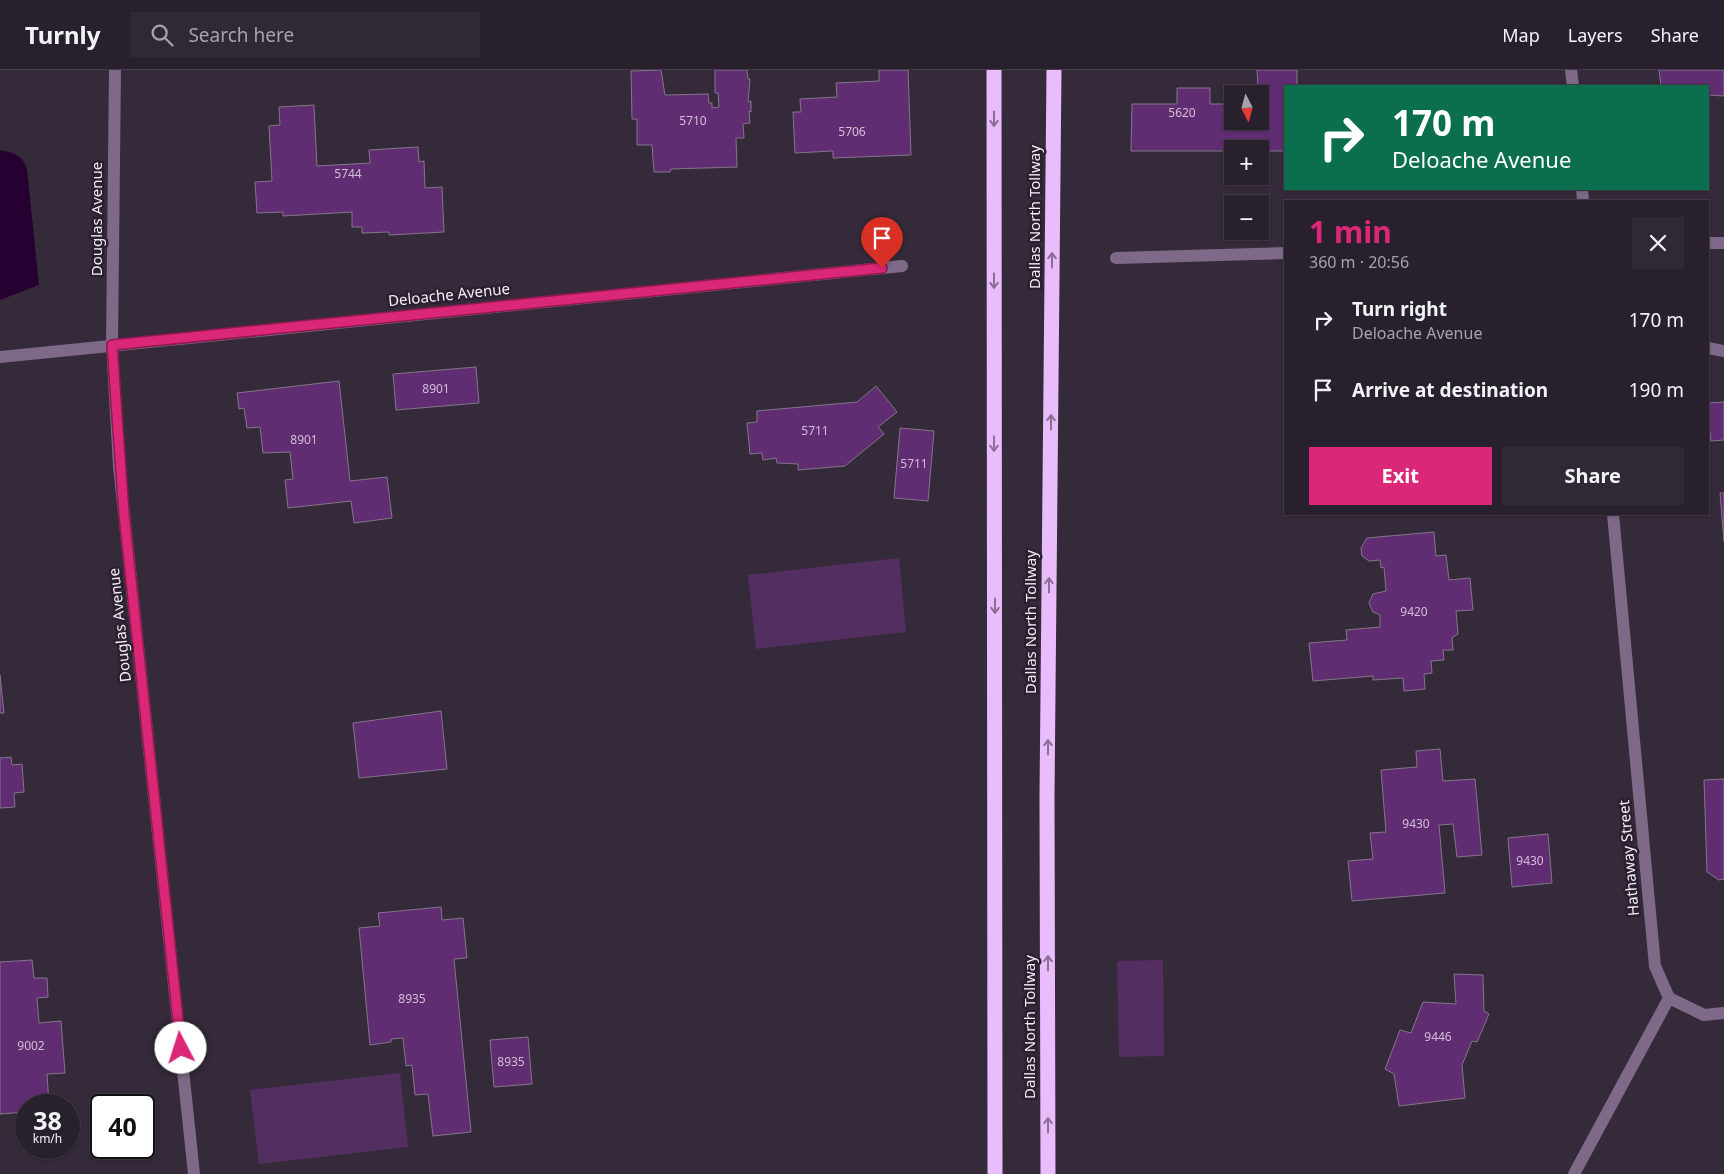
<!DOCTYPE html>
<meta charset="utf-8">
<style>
body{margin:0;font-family:"Noto Sans",sans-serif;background:#302834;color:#f1f3f6;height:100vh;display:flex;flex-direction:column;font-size:19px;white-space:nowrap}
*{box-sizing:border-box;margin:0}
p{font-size:16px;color:#a5a3a9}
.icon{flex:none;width:28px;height:28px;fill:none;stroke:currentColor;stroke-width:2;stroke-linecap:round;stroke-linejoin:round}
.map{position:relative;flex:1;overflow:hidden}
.drawer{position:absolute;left:1284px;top:130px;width:425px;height:315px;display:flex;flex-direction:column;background:#28202c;border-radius:0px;box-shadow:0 1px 4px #0004,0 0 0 1px #443e48}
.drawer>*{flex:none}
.banner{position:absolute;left:1284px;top:15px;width:425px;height:105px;border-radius:0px;box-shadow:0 1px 4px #0004,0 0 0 1px #443e48;background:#0b6e4f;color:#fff;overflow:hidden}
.needle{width:32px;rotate:174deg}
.tools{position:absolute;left:1224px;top:15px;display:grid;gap:10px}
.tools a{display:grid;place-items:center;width:45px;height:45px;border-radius:0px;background:#28202c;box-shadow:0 1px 4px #0004,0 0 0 1px #443e48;font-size:25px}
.speed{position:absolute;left:15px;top:1024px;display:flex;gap:10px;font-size:25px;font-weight:700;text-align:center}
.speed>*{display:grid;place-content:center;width:65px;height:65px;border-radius:50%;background:#28202c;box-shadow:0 1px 4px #0004,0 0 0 1px #443e48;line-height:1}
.speed small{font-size:12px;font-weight:400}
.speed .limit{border:2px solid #111;border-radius:8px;background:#fff;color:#111}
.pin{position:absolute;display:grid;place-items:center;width:42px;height:42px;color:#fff;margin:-51px -21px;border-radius:50% 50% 50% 0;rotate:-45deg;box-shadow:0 0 5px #0007}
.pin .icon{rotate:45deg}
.me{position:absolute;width:55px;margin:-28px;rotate:355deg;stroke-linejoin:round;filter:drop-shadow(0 0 4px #0008)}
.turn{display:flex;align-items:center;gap:18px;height:105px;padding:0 25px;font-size:22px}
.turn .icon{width:65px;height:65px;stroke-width:2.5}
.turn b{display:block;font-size:35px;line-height:42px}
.round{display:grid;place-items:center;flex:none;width:52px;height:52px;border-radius:0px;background:#302834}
.summary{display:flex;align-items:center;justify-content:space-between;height:85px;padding:0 25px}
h1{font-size:30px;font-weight:700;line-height:38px;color:#db2777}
.action{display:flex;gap:10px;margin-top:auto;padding:10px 25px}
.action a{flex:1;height:58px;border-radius:0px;background:#db2777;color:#fff;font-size:20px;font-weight:700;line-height:58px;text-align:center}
.action a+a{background:#302834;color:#f1f3f6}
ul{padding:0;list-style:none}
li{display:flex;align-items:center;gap:15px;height:70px;padding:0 25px}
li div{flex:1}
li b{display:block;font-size:19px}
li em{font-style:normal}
header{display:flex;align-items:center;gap:30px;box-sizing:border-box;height:70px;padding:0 25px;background:#28202c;border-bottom:1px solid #443e48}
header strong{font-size:24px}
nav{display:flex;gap:28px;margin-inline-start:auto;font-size:18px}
.search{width:350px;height:45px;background:#302834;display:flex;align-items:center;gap:12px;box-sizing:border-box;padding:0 18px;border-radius:0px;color:#a5a3a9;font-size:19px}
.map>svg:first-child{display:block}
</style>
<header>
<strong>Turnly</strong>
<div class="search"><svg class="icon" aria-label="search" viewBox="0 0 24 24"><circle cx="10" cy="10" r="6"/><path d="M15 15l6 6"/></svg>Search here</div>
<nav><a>Map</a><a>Layers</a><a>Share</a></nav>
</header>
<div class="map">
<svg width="1724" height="1104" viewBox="0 0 1724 1104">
<rect width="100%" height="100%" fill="#352a3a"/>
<g fill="#532f61">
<path d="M899,488L906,562L756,579L748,505Z"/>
<path d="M1163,890L1164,986L1119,987L1117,891Z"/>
<path d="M400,1003L408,1077L259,1094L250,1020Z"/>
</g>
<path fill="#250031" d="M0,80C15,83 22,85 27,99L39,215L0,230Z"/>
<g fill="#602d72" stroke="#837688">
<path d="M661,0L665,25L708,24L709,33H712V38L719,37L718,23H715V0H747L748,9H750L748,32L751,31V42L749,41L750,53L743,54L744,68H736L737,97L671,99L670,102H654L652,75H637V49H632L631,1Z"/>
<path d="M879,0H908L911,85L833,88V81L795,83L793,42H801L800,29L837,27L836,13L879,11Z"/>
<path d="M1257,0H1297V16H1285V81H1260V79H1232V81H1131L1132,34H1177V18H1210V34H1232V51H1260Z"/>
<path d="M1659,0H1724V26L1708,25V16H1661Z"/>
<path d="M314,35L317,96L370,93L369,80L418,77L419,92L424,91L425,118L442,117L444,162L389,165V162L362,163V157H352V142L283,146V142L257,143L255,112L272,111L269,56L280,55L279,37Z"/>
<path d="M476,297L479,333L396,340L393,304Z"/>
<path d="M339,311L350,411L387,407L392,448L354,453L351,431L288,438L285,410L293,409L290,382L263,383L260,357L247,358L244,338L239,339L237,323Z"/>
<path d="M876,316L897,342L878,357L884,364L845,396L798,400V394L777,393L776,388L763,390L762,383L750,384L747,353L757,352V341L857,332Z"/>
<path d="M1724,332V370L1711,371L1710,361H1708V333Z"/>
<path d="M900,358L934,361L928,431L894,428Z"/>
<path d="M1720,423H1724V471Z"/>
<path d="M1434,462L1436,486L1446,485L1449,510L1470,508L1473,540L1456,541L1458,564L1452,568L1453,580H1443L1444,590L1431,591L1432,603L1424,604L1425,619L1404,621L1403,608L1373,610V606L1313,611L1309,573L1347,570L1346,560L1380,557V545L1373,542L1369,533L1373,524L1386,521L1384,497L1381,498L1380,490L1369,491L1362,486L1361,478L1367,468Z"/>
<path d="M0,605L4,643H0Z"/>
<path d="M441,641L447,699L359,708L353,653Z"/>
<path d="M1440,679L1443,711L1475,709L1482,785L1457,787L1453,754L1439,755L1445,823L1352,831L1348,791L1373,789L1370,763L1386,762L1381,700L1417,697L1416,681Z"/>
<path d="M11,687L12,695L22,694L24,722L14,723L15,737L0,738V688Z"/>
<path d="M1724,709V809L1719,810L1707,802L1704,710Z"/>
<path d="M1548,764L1552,813L1512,817L1508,768Z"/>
<path d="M441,837L442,850L463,848L467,888L454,889L471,1062L433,1066L428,1024L415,1025L412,995L406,996L403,968L391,969V972L370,975L359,858L380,856L378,843Z"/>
<path d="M32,890L34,908H47L48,927L37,928L39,953L61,951L65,1003L47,1004L49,1035H26V1042L0,1044V892Z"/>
<path d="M1454,904L1483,905L1484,941L1489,944L1477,972L1472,971L1462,995L1465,1028L1399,1036L1394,1004L1385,999L1400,960L1411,963L1423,932L1456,934Z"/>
<path d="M528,967L532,1014L494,1017L490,970Z"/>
</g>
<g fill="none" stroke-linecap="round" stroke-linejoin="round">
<g stroke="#7f6988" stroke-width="12">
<path d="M115,0L112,275L119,396L194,1104"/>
<path d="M1571,0L1573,16"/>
<path d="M1582,119L1583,131"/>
<path d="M1708,173H1724"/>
<path d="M1116,188L1285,183"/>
<path d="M1708,278L1724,281"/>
<path d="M0,287L902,196"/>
<path d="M1669,928L1704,945L1724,943"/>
<path d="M1574,1104L1669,928L1655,896L1613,444"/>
</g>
<g stroke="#e9bcfb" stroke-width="15">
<path d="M994,0L995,1104"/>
<path d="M1048,1104L1047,726L1054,0"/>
</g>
</g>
<defs><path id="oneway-shaft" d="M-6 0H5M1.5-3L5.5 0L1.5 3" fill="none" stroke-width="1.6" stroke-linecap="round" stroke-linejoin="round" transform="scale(1.25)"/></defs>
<g stroke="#8a6e96">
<use href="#oneway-shaft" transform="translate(994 49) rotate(90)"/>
<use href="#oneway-shaft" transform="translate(1052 190) rotate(-90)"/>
<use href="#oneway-shaft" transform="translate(994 211) rotate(90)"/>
<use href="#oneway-shaft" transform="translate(1051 352) rotate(-90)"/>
<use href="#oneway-shaft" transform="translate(994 374) rotate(90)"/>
<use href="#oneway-shaft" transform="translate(1049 515) rotate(-90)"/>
<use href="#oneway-shaft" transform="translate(995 536) rotate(90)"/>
<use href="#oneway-shaft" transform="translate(1048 677) rotate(-90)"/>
<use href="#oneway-shaft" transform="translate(1048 893) rotate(-90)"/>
<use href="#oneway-shaft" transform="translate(1048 1055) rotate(-90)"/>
</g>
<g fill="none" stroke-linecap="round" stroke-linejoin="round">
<defs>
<path id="route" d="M181,978L124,444L112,275L882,198"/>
</defs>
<use href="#route" stroke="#8e194d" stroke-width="12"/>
<use href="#route" stroke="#db2777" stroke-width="9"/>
</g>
<g text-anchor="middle" stroke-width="5" stroke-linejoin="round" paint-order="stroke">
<g font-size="12" fill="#d0bdd6">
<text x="1182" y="47">5620</text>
<text x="693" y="55">5710</text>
<text x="852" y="66">5706</text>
<text x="348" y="108">5744</text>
<text x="436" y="323">8901</text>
<text x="815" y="365">5711</text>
<text x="304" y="374">8901</text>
<text x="914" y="398">5711</text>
<text x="1414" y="546">9420</text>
<text x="1416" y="758">9430</text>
<text x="1530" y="795">9430</text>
<text x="412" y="933">8935</text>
<text x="1438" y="971">9446</text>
<text x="31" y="980">9002</text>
<text x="511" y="996">8935</text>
</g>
<g font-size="15" fill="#f5edf8" stroke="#2b2030">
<text transform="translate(1035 147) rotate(-90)" y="5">Dallas North Tollway</text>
<text transform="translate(97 149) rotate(-90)" y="5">Douglas Avenue</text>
<text transform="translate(449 225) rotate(-6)" y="5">Deloache Avenue</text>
<text transform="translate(1031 552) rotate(-90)" y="5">Dallas North Tollway</text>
<text transform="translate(120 555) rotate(-96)" y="5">Douglas Avenue</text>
<text transform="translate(1629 788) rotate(-95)" y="5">Hathaway Street</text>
<text transform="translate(1030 957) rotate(-90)" y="5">Dallas North Tollway</text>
</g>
</g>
</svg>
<div class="tools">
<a><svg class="needle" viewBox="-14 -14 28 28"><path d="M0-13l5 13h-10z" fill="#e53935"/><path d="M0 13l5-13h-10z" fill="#a5a3a9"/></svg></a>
<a>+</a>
<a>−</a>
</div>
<div class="speed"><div>38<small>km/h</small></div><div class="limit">40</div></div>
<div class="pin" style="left:882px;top:198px;background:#d93025"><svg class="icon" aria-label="arrive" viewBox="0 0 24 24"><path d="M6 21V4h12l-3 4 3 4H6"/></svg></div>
<svg class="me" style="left:181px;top:978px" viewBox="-20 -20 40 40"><circle r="19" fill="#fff"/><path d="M0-13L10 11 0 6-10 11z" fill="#db2777"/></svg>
<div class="banner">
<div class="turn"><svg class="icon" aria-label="right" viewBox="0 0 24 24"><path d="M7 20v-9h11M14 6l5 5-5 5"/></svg><div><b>170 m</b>Deloache Avenue</div></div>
</div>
<section class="drawer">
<div class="summary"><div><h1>1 min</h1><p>360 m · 20:56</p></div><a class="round"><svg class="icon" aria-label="close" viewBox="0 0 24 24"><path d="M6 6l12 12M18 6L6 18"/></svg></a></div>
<ul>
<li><svg class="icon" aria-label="right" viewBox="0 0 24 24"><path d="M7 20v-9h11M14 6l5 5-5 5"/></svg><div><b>Turn right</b><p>Deloache Avenue</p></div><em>170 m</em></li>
<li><svg class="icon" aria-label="arrive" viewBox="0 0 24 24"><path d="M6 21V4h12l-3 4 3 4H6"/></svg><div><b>Arrive at destination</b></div><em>190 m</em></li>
</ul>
<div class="action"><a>Exit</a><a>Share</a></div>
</section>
</div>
